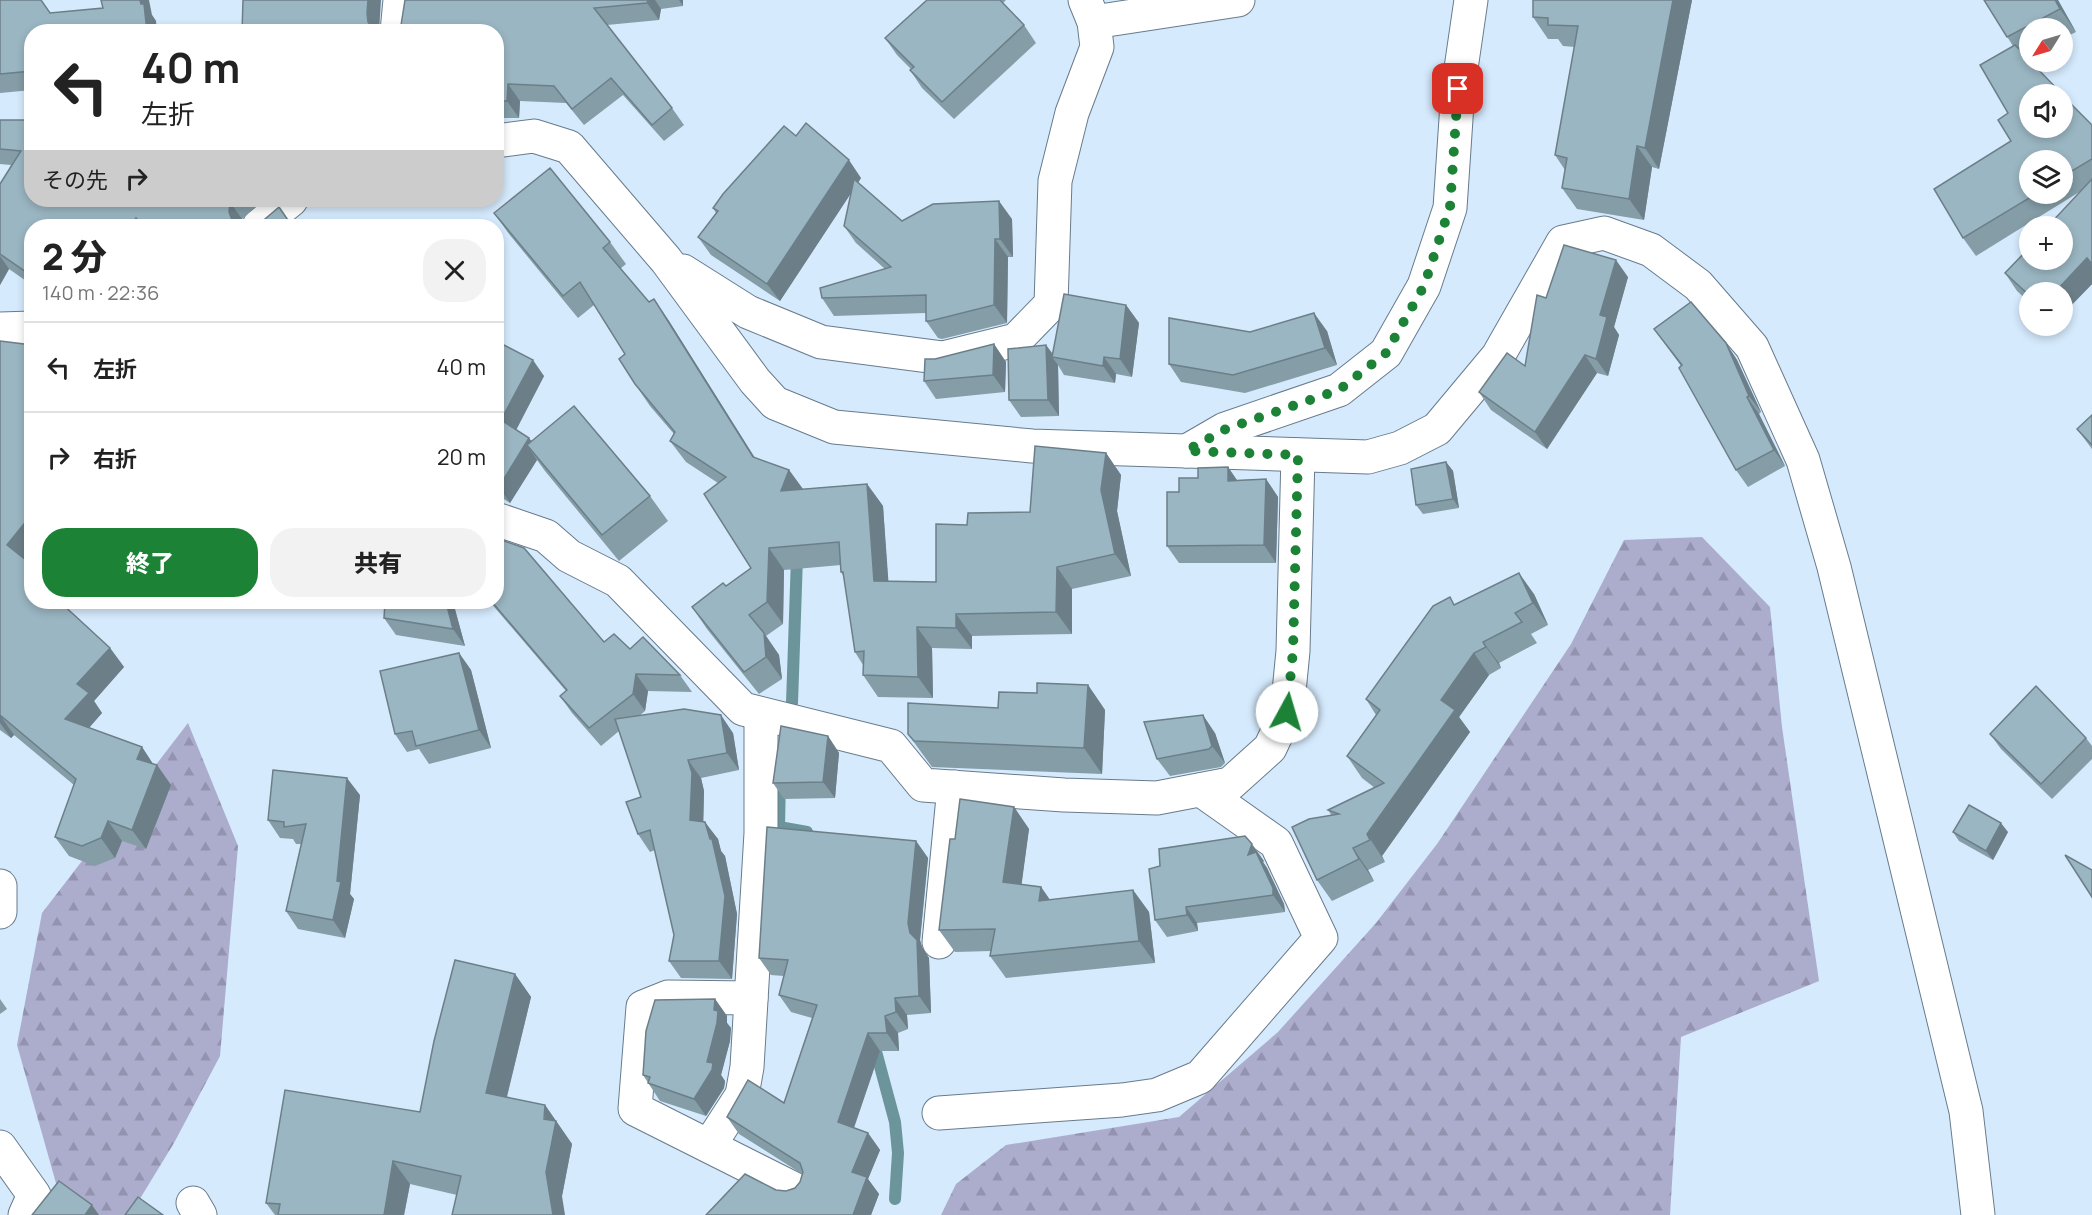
<!DOCTYPE html>
<html lang="ja">
<meta charset="utf-8">
<style>
body{margin:0;font-family:Manrope,"Noto Sans JP",sans-serif;background:#f2f2f2;color:#222;height:100vh;display:flex;flex-direction:column;font-size:22px;white-space:nowrap}
*{box-sizing:border-box;margin:0}
p{font-size:20px;color:#767676}
.icon{flex:none;width:33px;height:33px;fill:none;stroke:currentColor;stroke-width:2;stroke-linecap:round;stroke-linejoin:round}
.map{position:relative;flex:1;overflow:hidden}
.side{position:absolute;left:24px;top:219px;width:480px;height:390px;display:flex;flex-direction:column;background:#fff;border-radius:24px;box-shadow:0 3px 9px #0003}
.side>*{flex:none}
.hud{position:absolute;left:24px;top:24px;width:480px;height:183px;border-radius:24px;box-shadow:0 3px 9px #0003;background:#fff;color:#222;overflow:hidden}
.needle{width:39px;rotate:233deg}
.tools{position:absolute;left:2019px;top:18px;display:grid;gap:12px}
.tools a{display:grid;place-items:center;width:54px;height:54px;border-radius:50%;background:#fff;box-shadow:0 3px 9px #0003;font-size:30px}
.pin{position:absolute;display:grid;place-items:center;width:51px;height:51px;color:#fff;margin:-26px;border-radius:12px;box-shadow:0 3px 9px #0006}
.me{position:absolute;width:66px;margin:-33px;rotate:6deg;stroke-linejoin:round;filter:drop-shadow(0 0 4px #0008)}
.turn{display:flex;align-items:center;gap:21px;height:126px;padding:0 18px;font-size:27px}
.turn .icon{width:78px;height:78px;stroke-width:2.5}
.turn b{display:block;font-size:42px;line-height:51px}
.then{display:flex;align-items:center;height:57px;padding:0 18px;background:#0003;gap:12px;font-size:22px}
.round{display:grid;place-items:center;flex:none;width:63px;height:63px;border-radius:24px;background:#f2f2f2}
.overview{display:flex;align-items:center;justify-content:space-between;height:102px;padding:0 18px}
h1{font-size:36px;font-weight:800;line-height:45px}
.cta{display:flex;gap:12px;margin-top:auto;padding:12px 18px}
.cta a{flex:1;height:69px;border-radius:24px;background:#1b8236;color:#fff;font-size:24px;font-weight:800;line-height:69px;text-align:center}
.cta a+a{background:#f2f2f2;color:#222}
ul{padding:0;list-style:none}
li{display:flex;align-items:center;gap:18px;height:90px;padding:0 18px;border-top:2px solid #e0e0e0}
li div{flex:1}
li b{display:block;font-size:22px}
li em{font-style:normal}
.map>svg:first-child{display:block}
</style>
<div class="map">
<svg width="2092" height="1215" viewBox="0 0 2092 1215">
<defs>
<pattern id="forest-firs" width="22" height="20" patternUnits="userSpaceOnUse" patternTransform="scale(1.5)"><rect width="22" height="20" fill="#acaccd"/><path d="M5 1l3.5 6h-7zM16 11l3.5 6h-7z" fill="#9393b0"/></pattern>
</defs>
<rect width="100%" height="100%" fill="#d5eafd"/>
<g fill="url(#forest-firs)">
<path d="M1702,537L1770,607L1782,727L1819,981L1681,1037L1670,1215H941L956,1184L1006,1145L1179,1117L1278,1032L1376,923L1437,844L1571,644L1624,540Z"/>
<path d="M188,723L238,846L220,1056L174,1143L130,1215H65L17,1045L42,913Z"/>
</g>
<g fill="none" stroke-linecap="round" stroke-linejoin="round">
<g stroke="#6b959b" stroke-width="12">
<path d="M792,703L797,557"/>
<path d="M780,778L779,827L807,832"/>
<path d="M874,1044L895,1122L898,1153L895,1199"/>
</g>
<defs>
<g id="minor">
<path d="M1094,22L1238,0"/>
<path d="M397,32L400,0"/>
<path d="M496,141L534,136L569,147L666,260L755,381L775,403L834,427L1032,446L1368,457L1400,448L1437,429L1498,356L1563,242L1604,233L1651,250L1698,285L1752,347L1803,460L1834,567L1966,1111L1978,1215"/>
<path d="M259,226L291,200"/>
<path d="M683,271L748,312L821,342L943,358L1016,340L1051,304L1055,181L1072,113L1097,47L1094,22L1085,0"/>
<path d="M0,329L32,328"/>
<path d="M1187,451L1225,429L1339,390L1386,353L1424,286L1450,208L1458,89L1471,0"/>
<path d="M496,519L546,536L569,556L618,581L743,709L891,746L923,785L1064,795L1157,798L1230,784L1270,748L1287,712L1293,651L1298,455"/>
<path d="M0,886V912"/>
<path d="M939,942L954,787"/>
<path d="M751,998L668,997L643,1007L635,1109L796,1190"/>
<path d="M939,1113L1122,1100L1157,1095L1200,1077L1321,938L1276,843L1201,790"/>
<path d="M709,1146L742,1095L747,1067L761,833V714"/>
<path d="M0,1147L34,1195L25,1215"/>
<path d="M193,1203L200,1215"/>
</g>
</defs>
<use href="#minor" stroke="#687b8c" stroke-width="35"/>
<use href="#minor" stroke="#fff" stroke-width="33"/>
</g>
<g fill="#849da7" fill-rule="evenodd">
<path d="M0,0L50,13L152,15L156,21L32,32V90L0,93Z"/>
<path d="M405,0H683V6L661,9L659,20L607,25L672,108L684,125L664,141L623,95L584,125L566,103L520,101L519,118H504V121L496,123V32L401,25Z"/>
<path d="M927,0H1006L1003,3L1024,25L1036,43L954,119L922,88L910,70L911,69L897,55L885,38Z"/>
<path d="M1533,0H1692L1659,169L1652,167L1644,220L1577,209L1562,188L1565,170L1555,155L1575,47L1563,46L1558,39H1548L1533,17Z"/>
<path d="M1984,0H2058L2076,32L2062,39V28H2030V57L2027,58L2092,125V284L2062,315V292H2030V303L2017,291L2005,273L2081,191L1976,256L1963,238L2011,141L2008,113L2013,46ZM2062,160V194H2030Z"/>
<path d="M0,120H32V200H263L242,219L241,226H32V285L9,269L0,285V184L11,165L0,164Z"/>
<path d="M796,136L861,178L858,183L902,221L1012,219L1013,257H1008L1007,323L942,339L938,338L926,321V313L834,316L822,298L885,269L856,243L844,226L851,193L780,301L711,255L698,237L716,213L713,208Z"/>
<path d="M494,213L610,242L626,264L620,269L649,302L654,299L669,321L755,458L789,470L803,489L867,484L883,506L888,582H936L967,525L1030,512L1106,453L1121,475L1117,511L1131,576L1072,589V634L972,636V649L932,648L933,698L878,697L863,675V665L855,652L844,577L841,572V565L784,570L783,624L766,636L779,655L782,679L759,694L707,629L692,607L726,586L751,568L718,483L686,462L670,441L674,434L650,406L635,384L625,354L594,305L578,318L509,234Z"/>
<path d="M1628,277L1614,327L1619,335L1608,376L1597,373L1547,449L1491,410L1479,392L1525,366L1546,298Z"/>
<path d="M1126,305L1139,323L1132,377L1116,374L1115,383L1064,375L1058,365L1059,416L1021,417L1009,400L1046,345L1053,354Z"/>
<path d="M1654,329L1726,343L1737,360L1761,412L1759,414L1785,466L1748,487L1736,470L1681,366Z"/>
<path d="M1327,331L1337,365L1245,393L1181,382L1169,364L1250,332Z"/>
<path d="M0,341L32,345V551L25,559L32,602H67L69,604L66,607L110,648L124,667L94,701L102,713L89,728L142,747L153,764L157,765L171,785L146,849L122,841L115,858L95,866L69,856L55,837L74,785L14,735L11,738L0,730Z"/>
<path d="M496,341L544,376L516,430L532,441L650,496L668,521L619,561L545,471L537,460L510,503L496,494Z"/>
<path d="M994,344L1006,362L1005,392L936,399L924,381L935,359Z"/>
<path d="M2092,415V449L2077,429Z"/>
<path d="M1446,462L1453,471L1459,508L1423,514L1416,505Z"/>
<path d="M1228,467L1237,480L1266,479L1278,497L1276,563H1179L1167,546L1179,492L1198,478Z"/>
<path d="M1534,594L1548,625L1531,634L1537,643L1499,663L1501,668L1489,675L1459,717L1470,732L1382,856L1385,862L1368,870L1374,881L1332,901L1317,880L1332,816L1328,810L1375,788L1362,778L1347,756L1376,715L1366,699L1455,605Z"/>
<path d="M453,602L465,646L396,635L384,618Z"/>
<path d="M490,602H496L604,642L630,649L680,675L692,692L648,691L645,711L639,716L733,733L739,770L701,778L704,791L703,822L718,839L721,851L725,856L737,914L732,979L681,978L669,961L674,935L655,850L650,852L638,834L641,797L619,731L601,746L572,713L560,696L566,691Z"/>
<path d="M459,653L471,670L491,748L429,764L419,749L407,752L395,734Z"/>
<path d="M1088,685L1105,710L1102,774L932,767L908,734L998,708L1037,693Z"/>
<path d="M1215,733L1225,763L1221,767L1170,776L1157,759Z"/>
<path d="M1990,734L2086,738L2092,746V759L2052,799L2001,749Z"/>
<path d="M828,736L839,753L835,798L784,799L773,783Z"/>
<path d="M360,795L350,894L354,899L345,938L298,929L286,911L301,844H296L293,839L280,838L268,820Z"/>
<path d="M1014,807L1029,829L1021,885L1041,887L1050,900L1133,890L1149,912L1155,963L1006,978L990,956L991,951L955,952L939,930L955,839Z"/>
<path d="M1953,832H2008L1993,860L1959,841Z"/>
<path d="M916,841L928,858L920,940L922,947L929,958L931,1013L907,1015L908,1029L898,1033L899,1051H880L854,1128L868,1133L880,1150L868,1179L879,1194L871,1215L776,1190L786,1191L795,1188L800,1182L802,1174L739,1134L727,1117L784,1103L812,1018L791,1012L779,995L784,976L771,975L759,958Z"/>
<path d="M1264,861L1263,862L1267,868L1284,904L1285,912L1197,923L1198,931L1167,937L1155,920Z"/>
<path d="M515,974L531,997L507,1097L545,1105L572,1144L562,1196L457,1195L410,1184L404,1215H275L266,1203L420,1112Z"/>
<path d="M0,999L7,1009L0,1014Z"/>
<path d="M715,999L727,1016V1023L731,1028L730,1041L721,1075L725,1081L724,1088L706,1116L660,1101L643,1075Z"/>
</g>
<g fill="#6c7f88">
<path d="M140,0H149L152,15L156,21L157,32H147Z"/>
<path d="M368,0H381L379,32H374L368,22L367,13Z"/>
<path d="M648,0H655L661,9L659,20L647,3Z"/>
<path d="M679,0H683V6Z"/>
<path d="M1673,0H1692L1659,169L1645,148Z"/>
<path d="M2055,0H2058L2076,32L2060,9Z"/>
<path d="M508,84L520,101L519,118L507,101Z"/>
<path d="M496,108L504,118V121L496,110Z"/>
<path d="M1637,146L1652,167L1644,220L1629,199Z"/>
<path d="M849,160L861,178L780,301L767,284Z"/>
<path d="M999,201L1012,219L1013,257L1000,239Z"/>
<path d="M230,202L242,219L241,226L232,220L229,212Z"/>
<path d="M136,218L141,226H130Z"/>
<path d="M995,239L1008,257L1007,323L994,305Z"/>
<path d="M0,256L9,269L0,285Z"/>
<path d="M2087,258L2092,265V284L2062,315V292H2055Z"/>
<path d="M1616,260L1628,277L1614,327L1619,335L1608,376L1596,359L1600,315Z"/>
<path d="M654,299L669,321L768,479L753,457Z"/>
<path d="M1126,305L1139,323L1132,377L1120,359Z"/>
<path d="M1314,313L1327,331L1337,365L1325,348Z"/>
<path d="M1726,343L1737,360L1761,412L1749,396Z"/>
<path d="M994,344L1006,362L1005,392L993,375Z"/>
<path d="M1046,345L1055,358L1052,357L1058,365L1059,416L1048,400Z"/>
<path d="M1585,355L1597,373L1547,449L1535,432Z"/>
<path d="M1104,357L1116,374L1115,383L1103,366Z"/>
<path d="M533,360L544,376L513,436L501,420Z"/>
<path d="M1747,397L1759,414L1785,466L1774,450Z"/>
<path d="M529,438L541,454L527,445L537,460L510,503L499,487Z"/>
<path d="M1106,453L1121,475L1117,511L1131,576L1115,554L1101,490Z"/>
<path d="M1446,462L1453,471L1459,508L1453,499Z"/>
<path d="M1228,467L1240,485L1228,481Z"/>
<path d="M789,470L805,492L781,491Z"/>
<path d="M1266,479L1278,497L1276,563L1264,545Z"/>
<path d="M867,484L883,506L890,603L874,581Z"/>
<path d="M32,514V551L21,564L7,545Z"/>
<path d="M769,548L784,570L783,624L767,602Z"/>
<path d="M1057,567L1072,589V634L1056,612Z"/>
<path d="M1519,573L1534,594L1548,625L1533,603Z"/>
<path d="M56,602H67L69,604L63,611Z"/>
<path d="M446,602H453L465,646L453,629Z"/>
<path d="M956,614L972,636V649L956,628Z"/>
<path d="M917,627L932,648L933,698L918,677Z"/>
<path d="M764,633L779,655L782,679L766,657Z"/>
<path d="M1483,642L1499,663L1501,668L1486,647Z"/>
<path d="M110,648L124,667L94,701L102,713L79,739L65,719L77,684Z"/>
<path d="M459,653L471,670L491,748L479,730Z"/>
<path d="M1474,653L1489,675L1459,717L1470,732L1382,856L1385,862L1367,834L1441,700Z"/>
<path d="M636,674L648,691L645,711L633,694Z"/>
<path d="M1088,685L1105,710L1102,774L1084,748Z"/>
<path d="M0,715L14,735L11,738L0,723Z"/>
<path d="M721,715L733,733L739,770L727,753Z"/>
<path d="M1203,715L1215,733L1225,763L1212,746Z"/>
<path d="M828,736L839,753L835,798L823,782Z"/>
<path d="M142,747L155,767L137,759Z"/>
<path d="M688,760L701,778L704,791L703,838L690,820Z"/>
<path d="M157,765L171,785L146,849L132,830Z"/>
<path d="M347,778L360,795L350,894L354,899L345,938L333,920Z"/>
<path d="M1014,807L1029,829L1019,904L1003,882Z"/>
<path d="M108,821L122,841L115,858L101,838Z"/>
<path d="M705,822L718,839L721,851L725,856L737,914L732,979L719,961L710,839Z"/>
<path d="M2001,823L2008,832L1993,860L1986,851Z"/>
<path d="M916,841L928,858L920,940L922,947L929,958L931,1013L919,996L908,923Z"/>
<path d="M1252,844L1264,861L1263,862L1267,868L1284,904L1285,912L1273,895L1248,855Z"/>
<path d="M1353,848L1368,870L1374,881L1359,859Z"/>
<path d="M1041,887L1057,910L1039,901Z"/>
<path d="M1133,890L1149,912L1155,963L1139,941Z"/>
<path d="M1186,907L1197,923L1198,931L1187,915Z"/>
<path d="M515,974L531,997L502,1116L486,1093Z"/>
<path d="M895,998L907,1015L908,1029L896,1012Z"/>
<path d="M715,999L727,1016V1023L731,1028L730,1041L721,1075L725,1081L724,1088L706,1116L694,1099L707,1062Z"/>
<path d="M885,1016L898,1033L899,1051L887,1033Z"/>
<path d="M868,1033L880,1051L850,1139L838,1122Z"/>
<path d="M545,1105L572,1144L562,1196L565,1215H553L546,1172Z"/>
<path d="M868,1133L880,1150L868,1179L879,1194L871,1215H853L852,1172Z"/>
<path d="M393,1161L410,1184L404,1215H384Z"/>
<path d="M92,1205L99,1215H85Z"/>
</g>
<g fill="#9ab6c2" stroke="#6c7f88" stroke-width="1.5">
<path d="M0,0H41L50,13L103,8L101,0H140L141,4H144L147,32H32V71L0,74Z"/>
<path d="M243,0H368L367,13L368,22L374,30L378,32H242Z"/>
<path d="M405,0H648L647,3L594,8L672,108L652,125L611,78L572,109L554,86L508,84L507,101H496V32H394L401,25Z"/>
<path d="M927,0H1000L1024,25L942,102L910,70L914,67L885,38Z"/>
<path d="M1533,0H1673L1645,148L1637,146L1629,199L1562,188L1567,158L1555,155L1578,26L1548,25V18L1533,17Z"/>
<path d="M1984,0H2055L2060,9L2007,37Z"/>
<path d="M2015,45L2030,60V62H2031L2062,94H2030V128H2062V95L2092,125V159L2062,177V160H2030V194H2036L1963,238L1934,189L2011,141L1998,120L2008,113L1980,65Z"/>
<path d="M0,120H32V200H233L230,202L229,212L232,220L241,226H211L206,220L200,226H143L136,218L130,226H32V276L0,254V184L21,151L0,149Z"/>
<path d="M806,123L849,160L767,284L698,237L718,211L713,208L723,194L784,126L796,136Z"/>
<path d="M550,168L610,242L603,248L649,302L654,299L753,457L789,470L781,491L867,484L874,581L936,582V524L967,525L968,513L1030,512L1035,446L1106,453L1101,490L1115,554L1057,567L1056,612L956,614V628L917,627L918,677L863,675L864,651L855,652L843,572H841L839,542L769,548L767,602L749,615L764,633L766,657L744,672L692,607L723,583L726,586L751,568L704,494L726,477L670,441L675,432L635,384L619,359L625,354L580,282L563,296L494,213Z"/>
<path d="M854,179L902,221L933,204L999,201L1000,239H995L994,305L930,321H926V295L822,298L820,288L891,267L844,226Z"/>
<path d="M2092,179V264L2087,258L2055,292H2030V296L2005,273L2030,247V260H2062V226H2048Z"/>
<path d="M279,207L292,226H253L259,224Z"/>
<path d="M1564,245L1616,260L1600,315L1607,317L1596,359L1585,355L1535,432L1479,392L1507,353L1525,366L1537,295L1546,298Z"/>
<path d="M1064,294L1126,305L1120,359L1104,357L1103,366L1052,357Z"/>
<path d="M1691,302L1726,343L1749,396L1747,397L1774,450L1736,470L1679,368L1682,365L1654,329Z"/>
<path d="M1314,313L1325,348L1233,375L1169,364V318L1250,332Z"/>
<path d="M0,341L32,345V472L27,474L32,478V514L7,545L32,565V602H60L110,648L77,684L89,693L65,719L142,747L137,759L157,765L132,830L108,821L101,838L82,846L55,837L76,779L0,715Z"/>
<path d="M496,341L533,360L501,420L529,438L499,487L496,485Z"/>
<path d="M994,344L993,375L924,381L925,359H935Z"/>
<path d="M1046,345L1048,400H1009L1008,349Z"/>
<path d="M574,406L650,496L602,535L527,445Z"/>
<path d="M2092,415V445L2077,429Z"/>
<path d="M1446,462L1453,499L1416,505L1411,469Z"/>
<path d="M1228,467V481L1266,479L1264,545L1167,546V492H1179V478H1198V468Z"/>
<path d="M496,538L524,548L604,642L614,634L630,649L643,637L680,675L636,674L633,694L589,728L560,696L567,690L492,602H496Z"/>
<path d="M1519,573L1533,603L1515,613L1522,622L1483,642L1486,647L1474,653L1441,700L1455,710L1367,834L1370,840L1353,848L1359,859L1317,880L1292,827L1309,819L1339,814L1328,810L1384,783L1347,756L1380,710L1366,699L1433,606L1450,597L1454,605Z"/>
<path d="M385,602H446L453,629L384,618Z"/>
<path d="M459,653L479,730L416,746L412,731L395,734L380,671Z"/>
<path d="M1037,683L1088,685L1084,748L914,741L908,734V703L998,708L999,692L1037,693Z"/>
<path d="M2036,686L2086,738L2041,784L1990,734Z"/>
<path d="M684,709L721,715L727,753L688,760L692,773L690,820L705,822L710,839H712L725,896L719,961H669L674,935L650,830L638,834L626,802L641,797L615,719Z"/>
<path d="M1203,715L1212,746L1209,749L1157,759L1144,722Z"/>
<path d="M781,726L828,736L823,782L773,783Z"/>
<path d="M273,770L347,778L337,881L341,882L333,920L286,911L306,824L284,827V822L268,820Z"/>
<path d="M960,799L1014,807L1003,882L1041,887L1039,901L1133,890L1139,941L990,956L995,929L939,930L950,839H955Z"/>
<path d="M1969,805L2001,823L1986,851L1953,832Z"/>
<path d="M767,827L916,841L908,923L910,933L917,940L919,996L895,998L896,1012L885,1016L887,1033H868L838,1122L868,1133L852,1172L867,1177L853,1215H706L745,1174L776,1190L786,1191L795,1188L800,1182L803,1172L800,1163L727,1117L748,1080L784,1103L817,1005L779,995L788,960L759,958Z"/>
<path d="M1245,836L1252,844L1248,855L1256,852L1273,888V895L1186,907L1187,915L1155,920L1149,869L1160,866L1159,849Z"/>
<path d="M2065,855L2092,870V897Z"/>
<path d="M455,960L515,974L486,1093L545,1105L544,1119L556,1121L546,1172L553,1215H452L461,1176L393,1161L384,1215H278L280,1204L266,1203L285,1090L420,1112L434,1041Z"/>
<path d="M715,999L714,1010L718,1011L717,1023L707,1062L713,1063L712,1070L694,1099L648,1083L650,1077L643,1075L646,1031L655,1000Z"/>
<path d="M59,1181L92,1205L85,1215H32Z"/>
<path d="M138,1197L163,1215H125Z"/>
</g>
<g fill="none" stroke-linecap="round" stroke-linejoin="round">
<path stroke="#1b8236" stroke-width="10" stroke-dasharray="0 18" d="M1287,712L1293,651L1298,455L1186,451L1226,429L1339,390L1386,353L1424,286L1450,207L1458,89"/>
</g>
</svg>
<div class="tools">
<a><svg class="needle" viewBox="-14 -14 28 28"><path d="M0-13l5 13h-10z" fill="#e53935"/><path d="M0 13l5-13h-10z" fill="#767676"/></svg></a>
<a><svg class="icon" aria-label="sound" viewBox="0 0 24 24"><path d="M4 9h4l5-4v14l-5-4H4zM17 9q2 3 0 6"/></svg></a>
<a><svg class="icon" aria-label="layers" viewBox="0 0 24 24"><path d="M12 4l9 5-9 5-9-5zM3 14l9 5 9-5"/></svg></a>
<a>+</a>
<a>−</a>
</div>
<div class="pin" style="left:1458px;top:89px;background:#d93025"><svg class="icon" aria-label="arrive" viewBox="0 0 24 24"><path d="M6 21V4h12l-3 4 3 4H6"/></svg></div>
<svg class="me" style="left:1287px;top:712px" viewBox="-20 -20 40 40"><circle r="19" fill="#fff"/><path d="M0-13L10 11 0 6-10 11z" fill="#1b8236"/></svg>
<div class="hud">
<div class="turn"><svg class="icon" aria-label="left" viewBox="0 0 24 24"><path d="M17 20v-9H6M10 6l-5 5 5 5"/></svg><div><b>40 m</b>左折</div></div>
<div class="then">その先<svg class="icon" aria-label="right" viewBox="0 0 24 24"><path d="M7 20v-9h11M14 6l5 5-5 5"/></svg></div>
</div>
<section class="side">
<div class="overview"><div><h1>2 分</h1><p>140 m · 22:36</p></div><a class="round"><svg class="icon" aria-label="close" viewBox="0 0 24 24"><path d="M6 6l12 12M18 6L6 18"/></svg></a></div>
<ul>
<li><svg class="icon" aria-label="left" viewBox="0 0 24 24"><path d="M17 20v-9H6M10 6l-5 5 5 5"/></svg><div><b>左折</b></div><em>40 m</em></li>
<li><svg class="icon" aria-label="right" viewBox="0 0 24 24"><path d="M7 20v-9h11M14 6l5 5-5 5"/></svg><div><b>右折</b></div><em>20 m</em></li>
</ul>
<div class="cta"><a>終了</a><a>共有</a></div>
</section>
</div>
